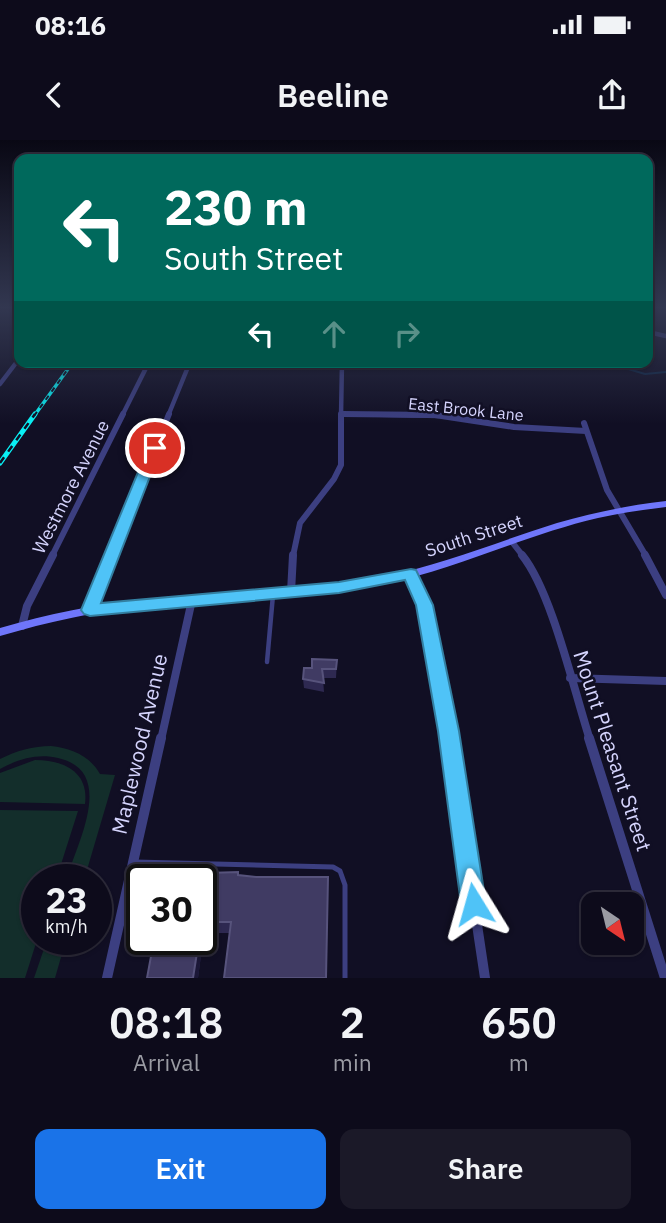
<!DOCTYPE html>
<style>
body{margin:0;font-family:"IBM Plex Sans",sans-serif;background:#1b1928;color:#f1f3f6;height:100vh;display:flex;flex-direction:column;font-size:26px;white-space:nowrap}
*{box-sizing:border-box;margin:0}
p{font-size:23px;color:#9a9ba3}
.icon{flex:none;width:38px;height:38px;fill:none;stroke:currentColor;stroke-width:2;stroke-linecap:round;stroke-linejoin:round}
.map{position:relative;height:838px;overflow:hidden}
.sheet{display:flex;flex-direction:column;background:#0d0b1b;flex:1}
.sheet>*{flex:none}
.banner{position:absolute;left:14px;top:14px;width:639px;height:214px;border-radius:14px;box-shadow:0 2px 5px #0004,0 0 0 2px #2d2b3a;background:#00695c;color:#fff;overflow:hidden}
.needle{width:46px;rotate:145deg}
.controls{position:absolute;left:581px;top:752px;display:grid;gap:14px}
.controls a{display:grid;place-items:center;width:63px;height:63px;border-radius:14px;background:#0d0b1b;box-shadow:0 2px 5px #0004,0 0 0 2px #2d2b3a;font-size:35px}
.speed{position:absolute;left:21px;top:724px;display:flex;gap:14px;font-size:35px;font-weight:700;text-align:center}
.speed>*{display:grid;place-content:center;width:91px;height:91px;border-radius:50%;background:#0d0b1b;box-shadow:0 2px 5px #0004,0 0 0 2px #2d2b3a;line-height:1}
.speed small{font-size:18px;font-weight:400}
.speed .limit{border:4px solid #111;border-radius:10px;background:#fff;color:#111}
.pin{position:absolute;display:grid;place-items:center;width:60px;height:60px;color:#fff;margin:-30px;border:4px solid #fff;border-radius:50%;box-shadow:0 2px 7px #0007}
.me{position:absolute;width:77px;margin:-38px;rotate:352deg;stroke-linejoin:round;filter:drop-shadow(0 0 5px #0008)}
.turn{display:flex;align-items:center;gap:24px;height:147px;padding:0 35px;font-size:32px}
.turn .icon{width:91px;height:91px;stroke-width:2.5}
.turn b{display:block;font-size:49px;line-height:60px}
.lanes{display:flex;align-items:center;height:66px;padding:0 35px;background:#0003;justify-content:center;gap:35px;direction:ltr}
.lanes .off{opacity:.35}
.eta{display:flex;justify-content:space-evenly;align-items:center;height:119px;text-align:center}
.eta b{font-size:42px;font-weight:600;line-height:49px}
.button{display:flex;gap:14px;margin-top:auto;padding:14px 35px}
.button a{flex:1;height:80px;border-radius:14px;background:#1a73e8;color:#fff;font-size:28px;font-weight:600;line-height:80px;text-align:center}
.button a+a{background:#1b1928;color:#f1f3f6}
.status{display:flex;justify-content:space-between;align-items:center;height:49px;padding:0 35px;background:#0d0b1b;direction:ltr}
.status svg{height:19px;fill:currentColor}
header{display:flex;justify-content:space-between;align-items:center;height:91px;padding:0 35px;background:#0d0b1b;font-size:32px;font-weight:600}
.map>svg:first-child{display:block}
</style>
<div class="status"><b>08:16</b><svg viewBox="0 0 49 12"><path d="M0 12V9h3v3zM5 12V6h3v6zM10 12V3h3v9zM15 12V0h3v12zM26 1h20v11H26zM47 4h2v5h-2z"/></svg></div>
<header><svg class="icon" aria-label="back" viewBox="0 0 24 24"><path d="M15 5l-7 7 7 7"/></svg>Beeline<svg class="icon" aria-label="share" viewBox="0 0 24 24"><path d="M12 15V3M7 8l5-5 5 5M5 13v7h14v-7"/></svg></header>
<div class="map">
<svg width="666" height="838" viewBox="0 0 666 838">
<rect width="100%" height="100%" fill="#110f24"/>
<g fill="#132e2b">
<path d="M51,606C71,608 90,616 100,634L115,635L84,740H66C77,704 117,631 58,618C38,613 18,619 0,629V619C16,611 33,606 51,606Z"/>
<path d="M35,620C64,620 89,632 85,664L0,662V633Z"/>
<path d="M0,670L78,671L56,740H37V800L25,838H0Z"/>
<path d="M47,800H66L55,838H34Z"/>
</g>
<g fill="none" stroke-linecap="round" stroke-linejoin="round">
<path stroke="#102948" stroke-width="2" d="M605,222L645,234L666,232"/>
<path stroke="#3c3f81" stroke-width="2.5" d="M390,222L408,223"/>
<path stroke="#3c3f81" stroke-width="4.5" d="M267,522L273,455"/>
<path stroke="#3c3f81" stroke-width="5" d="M135,722L333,727L340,731L345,745V838"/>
<g stroke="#3c3f81" stroke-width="4.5">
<path d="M648,192L666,196"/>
<path d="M0,244L19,219"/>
<path d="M343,274L439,276"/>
<path d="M122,276L149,222"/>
<path d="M168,276L190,222"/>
<path d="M341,276L342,222"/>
</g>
<g stroke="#3c3f81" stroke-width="6">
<path d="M343,274L435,275L514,287L586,291"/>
<path d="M584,283L607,350L646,416"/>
<path d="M512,402L523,416"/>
<path d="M52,416L123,274"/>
<path d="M112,416L169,274"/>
<path d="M293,416L300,383L334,339L341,325V274"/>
</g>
<g stroke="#3c3f81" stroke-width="8">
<path d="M522,415C552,452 574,551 590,600"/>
<path d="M645,415L666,455"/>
<path d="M411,434L425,465L449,600"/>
<path d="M291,452L293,415"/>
<path d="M90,470L112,415"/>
<path d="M22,486L27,466L53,415"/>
<path d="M570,538L666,541"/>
<path d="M161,600L192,460"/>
</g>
<g stroke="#3c3f81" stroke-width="10">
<path d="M449,598L485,838"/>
<path d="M589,598L665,838"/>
<path d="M107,838L161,598"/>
</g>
<path fill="#6f76fa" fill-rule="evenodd" d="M666,361V367C643,370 620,373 598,378C525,395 457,429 384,444C306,460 225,458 146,466C96,471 48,482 0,496V488C48,474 96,464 146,459C225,450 305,452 384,436C443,425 499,401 557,383C593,373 629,365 666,361Z"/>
<defs>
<path id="rail-far1" d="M34,276L73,222"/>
<path id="rail" d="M0,323L35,274"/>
</defs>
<use href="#rail-far1" stroke="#09f0f5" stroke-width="3.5"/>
<use href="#rail" stroke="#09f0f5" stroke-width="5"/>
<use href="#rail-far1" stroke="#110f24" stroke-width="2" stroke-dasharray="5" stroke-linecap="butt"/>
<use href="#rail" stroke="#110f24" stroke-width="2.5" stroke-dasharray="7" stroke-linecap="butt"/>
</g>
<g fill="#2e2951">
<path d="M337,520L336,538H323L324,552L304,548L303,539L312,528Z"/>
<path d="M238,732L229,793H204L198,838H147L201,740Z"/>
</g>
<path fill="#1b1737" d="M201,782L204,793L198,838H193L199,800H201Z"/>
<g fill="#403b63" stroke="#57537c" stroke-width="2">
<path d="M312,519L337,520L336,529H322L324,543L303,539L304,528H312Z"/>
<path d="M238,732V735L256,737H328L326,838H224L231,782H201V740H195L208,736V733Z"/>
<path d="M154,800H199L193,838H147Z"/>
</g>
<linearGradient id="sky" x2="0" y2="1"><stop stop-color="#090814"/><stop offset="0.59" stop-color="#323750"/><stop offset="1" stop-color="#323750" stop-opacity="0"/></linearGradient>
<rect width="666" height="284" fill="url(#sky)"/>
<path fill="#4fc3f7" stroke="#337fa1" stroke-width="2" d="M155,304L161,308L101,463L339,442L411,429L416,430L433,465L459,591L486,764L483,773L474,776L465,773L461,764L438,591L416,465L405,440L339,453L90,476L84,474L81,470L148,308Z"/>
<g text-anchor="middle" stroke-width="5" stroke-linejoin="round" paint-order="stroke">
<g font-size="16" fill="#d5d4fd" stroke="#110f24">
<text transform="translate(466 269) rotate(6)" y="6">East Brook Lane</text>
</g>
<g font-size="18" fill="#d5d4fd" stroke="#110f24">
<text transform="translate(71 347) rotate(-63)" y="6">Westmore Avenue</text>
<text transform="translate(474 396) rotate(-18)" y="6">South Street</text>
</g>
<g font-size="21" fill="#d5d4fd" stroke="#110f24">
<text transform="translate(140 604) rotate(-77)" y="7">Maplewood Avenue</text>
<text transform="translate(612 611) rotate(72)" y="7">Mount Pleasant Street</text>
</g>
</g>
</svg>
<div class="controls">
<a><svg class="needle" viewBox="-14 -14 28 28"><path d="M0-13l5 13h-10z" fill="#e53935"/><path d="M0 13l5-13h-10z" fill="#9a9ba3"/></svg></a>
</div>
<div class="speed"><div>23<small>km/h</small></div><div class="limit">30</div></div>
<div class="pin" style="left:155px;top:308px;background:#d93025"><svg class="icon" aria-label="arrive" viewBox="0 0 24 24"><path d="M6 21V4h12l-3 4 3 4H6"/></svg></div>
<svg class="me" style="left:474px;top:764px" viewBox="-20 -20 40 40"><path d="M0-17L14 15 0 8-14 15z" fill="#4fc3f7" stroke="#fff" stroke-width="4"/></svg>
<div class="banner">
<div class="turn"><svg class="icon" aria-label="left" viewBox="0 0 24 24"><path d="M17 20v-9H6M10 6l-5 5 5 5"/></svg><div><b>230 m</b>South Street</div></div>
<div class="lanes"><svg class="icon" aria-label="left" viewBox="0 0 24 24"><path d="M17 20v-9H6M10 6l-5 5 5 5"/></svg><svg class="icon off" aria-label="ahead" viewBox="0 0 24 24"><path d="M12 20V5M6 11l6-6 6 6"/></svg><svg class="icon off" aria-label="right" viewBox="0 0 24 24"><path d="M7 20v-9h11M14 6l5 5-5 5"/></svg></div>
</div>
</div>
<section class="sheet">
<div class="eta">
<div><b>08:18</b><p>Arrival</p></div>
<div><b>2</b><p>min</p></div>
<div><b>650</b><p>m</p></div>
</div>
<div class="button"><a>Exit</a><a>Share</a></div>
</section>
